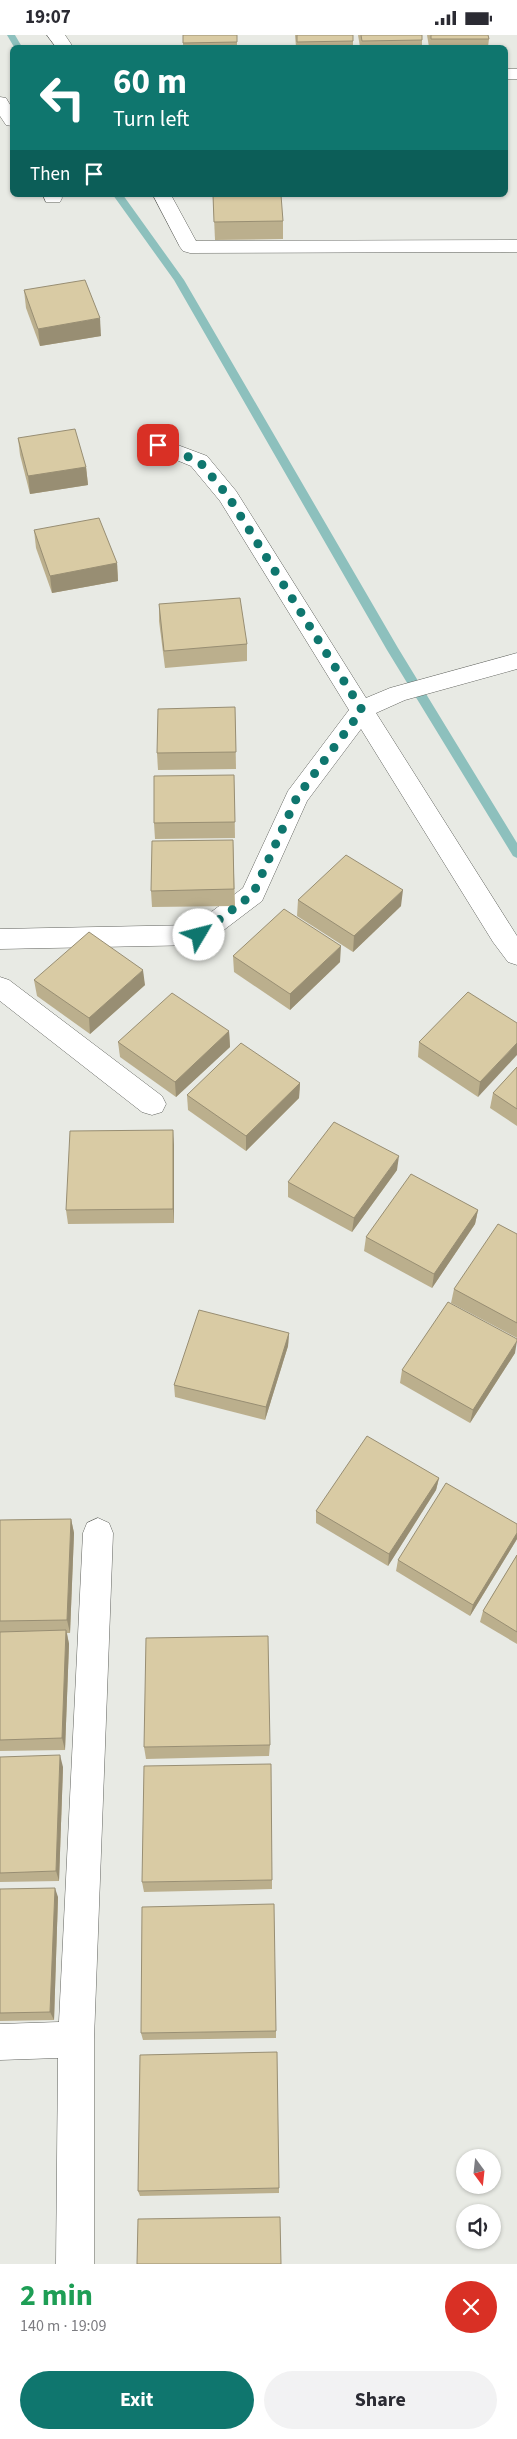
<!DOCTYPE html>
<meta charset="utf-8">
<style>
body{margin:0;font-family:"Source Sans 3",sans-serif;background:#f2f2f3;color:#2b2b33;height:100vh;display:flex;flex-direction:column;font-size:19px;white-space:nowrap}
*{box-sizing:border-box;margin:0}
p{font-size:16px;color:#7c7c81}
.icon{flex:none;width:28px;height:28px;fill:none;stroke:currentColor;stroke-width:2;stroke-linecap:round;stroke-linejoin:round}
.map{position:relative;height:2229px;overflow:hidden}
.side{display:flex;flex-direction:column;background:#fff;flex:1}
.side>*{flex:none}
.guide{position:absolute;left:10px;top:10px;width:498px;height:152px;border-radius:8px;box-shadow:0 1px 4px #0004;background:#0f766e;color:#fff;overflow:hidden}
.needle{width:32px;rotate:165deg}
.controls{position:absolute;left:456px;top:2114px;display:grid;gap:10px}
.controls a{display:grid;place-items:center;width:45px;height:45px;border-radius:50%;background:#fff;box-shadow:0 1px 4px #0004;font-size:25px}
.pin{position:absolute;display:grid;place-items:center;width:42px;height:42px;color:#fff;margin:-21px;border-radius:10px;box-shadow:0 2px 8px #0006}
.me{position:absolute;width:55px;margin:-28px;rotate:53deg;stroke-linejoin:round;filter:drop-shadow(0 0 4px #0008)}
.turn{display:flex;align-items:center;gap:18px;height:105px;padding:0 20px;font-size:22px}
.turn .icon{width:65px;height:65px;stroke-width:2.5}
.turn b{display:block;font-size:35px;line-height:42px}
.then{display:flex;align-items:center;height:48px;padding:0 20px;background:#0003;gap:10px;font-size:19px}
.round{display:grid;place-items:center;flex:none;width:52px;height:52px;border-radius:26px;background:#f2f2f3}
.overview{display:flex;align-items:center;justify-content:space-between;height:85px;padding:0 20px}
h1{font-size:30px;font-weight:700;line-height:38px;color:#1e9e55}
.button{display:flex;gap:10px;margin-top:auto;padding:10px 20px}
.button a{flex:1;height:58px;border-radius:30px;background:#0f766e;color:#fff;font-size:20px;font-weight:700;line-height:58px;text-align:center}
.button a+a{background:#f2f2f3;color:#2b2b33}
.status{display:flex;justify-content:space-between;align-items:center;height:35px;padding:0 25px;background:#fff;direction:ltr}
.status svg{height:14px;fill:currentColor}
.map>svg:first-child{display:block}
</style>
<div class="status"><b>19:07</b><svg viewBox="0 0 49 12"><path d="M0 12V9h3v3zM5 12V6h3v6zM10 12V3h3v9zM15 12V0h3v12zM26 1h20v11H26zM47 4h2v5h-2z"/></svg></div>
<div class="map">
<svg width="517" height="2229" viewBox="0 0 517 2229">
<rect width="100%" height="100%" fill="#e8eae4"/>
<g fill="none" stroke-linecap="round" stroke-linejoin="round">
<g fill="#8dc0bd" fill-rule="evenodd">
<path d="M7,0H15L22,12H14Z"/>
<path d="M113,160H123L184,245L398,613L517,808V823L513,821L387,615L174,245Z"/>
</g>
<defs>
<g id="street">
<path d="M47,0H65L73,12H56Z"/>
<rect x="505" y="34" width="12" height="10"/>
<path d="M0,62L6,63L12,73V91L6,90L0,81Z"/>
<path d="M43,160H61L62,163L60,167H46Z"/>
<path d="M153,160H171L196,206L517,205V217L190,218L183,216L180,212Z"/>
<path d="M159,403L207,421L236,456L366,663L390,653L517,618V634L405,665L376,678L517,901V930L508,927L493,907L361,694L307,766L262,866L208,907L199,910L0,914V894L194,890L243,853L288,756L349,675L220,466L191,431L152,415L148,410L152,405Z"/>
<path d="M0,942L9,945L162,1061L166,1069L162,1077L152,1080L142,1077L0,966Z"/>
<path d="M98,1483L109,1488L113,1498L94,2004V2229H56L58,2023L0,2025V1989L59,1987L83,1498L87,1488Z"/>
</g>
</defs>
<use href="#street" stroke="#62645f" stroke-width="1"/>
<use href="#street" fill="#fff" fill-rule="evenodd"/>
</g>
<g fill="#bbaf8d">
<rect x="183" y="0" width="54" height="12"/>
<path d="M295,0H353V12H296Z"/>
<path d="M358,0H422V12H360Z"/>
<path d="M427,0H488L489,4L488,12H429Z"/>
<path d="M213,160L283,186V204L215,205Z"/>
<path d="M24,255L101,301L40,311L26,273Z"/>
<path d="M18,403L86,432L88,450L30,459L20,420Z"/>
<path d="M34,495L117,528L118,546L52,558L36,513Z"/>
<path d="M159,569L247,609V626L165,633L159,586Z"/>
<path d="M235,672L236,734L158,735L157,718Z"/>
<path d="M234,740L235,803L155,804L154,788Z"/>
<path d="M233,805L235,871L152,872L151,856Z"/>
<path d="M298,865L401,871L353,917L297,881Z"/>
<path d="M233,921L340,927L290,975L234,937Z"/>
<path d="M34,945L145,950L90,999L37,961Z"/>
<path d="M517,988L478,1062L418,1022L419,1007Z"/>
<path d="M229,996L230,1012L176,1062L120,1022L118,1007Z"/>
<path d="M517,1032V1091L490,1073L493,1058Z"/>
<path d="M300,1048L299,1063L246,1116L188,1075L187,1060Z"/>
<path d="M174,1110V1188L68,1189L66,1175Z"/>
<path d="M397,1135L352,1197L288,1162V1147Z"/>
<path d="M478,1175L475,1189L432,1253L364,1216L366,1202Z"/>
<path d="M517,1199V1303L451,1268L454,1254Z"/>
<path d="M289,1298L288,1311L265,1385L175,1362L174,1350Z"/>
<path d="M515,1318L470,1388L400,1348L402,1335Z"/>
<path d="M439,1443L436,1455L388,1531L316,1488V1476Z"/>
<path d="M71,1484L74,1498L70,1598H67L69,1609L65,1715L0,1716V1485Z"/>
<path d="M517,1489V1504L470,1581L396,1536L398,1525Z"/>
<path d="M517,1520V1609L480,1587L483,1576Z"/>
<path d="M270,1710L269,1721L146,1724L144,1712Z"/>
<path d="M0,1722L63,1732L59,1846L0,1847Z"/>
<path d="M272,1845V1854L144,1857L142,1847Z"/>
<path d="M0,1854L58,1862L54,1985L0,1986Z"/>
<path d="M276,1996V2003L143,2005L141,1998Z"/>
<path d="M279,2153V2158L140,2161L138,2156Z"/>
</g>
<g fill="#988e73">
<path d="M100,283L101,301L40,311L38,294Z"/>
<path d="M86,432L88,450L30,459L28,441Z"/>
<path d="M117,528L118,546L52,558L50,541Z"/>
<path d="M403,855L401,871L353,917L354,901Z"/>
<path d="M341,911L340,927L290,975V959Z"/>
<path d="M143,935L145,950L90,999L89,983Z"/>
<path d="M229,996L230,1012L176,1062L175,1047Z"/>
<path d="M517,1008V1020L478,1062L480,1047Z"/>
<path d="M300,1048L299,1063L246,1116V1101Z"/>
<path d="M173,1095L174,1110V1188L173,1174Z"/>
<path d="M399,1121L397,1135L352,1197L354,1183Z"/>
<path d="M478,1175L475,1189L432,1253L434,1239Z"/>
<path d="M289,1298L288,1311L265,1385L266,1372Z"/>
<path d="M517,1306L515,1318L470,1388L473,1375Z"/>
<path d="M439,1443L436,1455L388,1531L389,1519Z"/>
<path d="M71,1484L74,1498L70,1598L67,1585Z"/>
<path d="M517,1498V1504L470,1581L473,1570Z"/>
<path d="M66,1595L69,1609L65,1715L62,1703Z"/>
<path d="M60,1720L63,1732L59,1846L56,1836Z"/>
<path d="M55,1853L58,1862L54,1985L50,1977Z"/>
</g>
<g fill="#d9cba4" stroke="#988e73">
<path d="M183,0H237V7L183,8Z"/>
<path d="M297,0H353V6L297,7Z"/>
<path d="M361,0H422V5L362,6Z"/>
<path d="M431,0H488L489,4H431Z"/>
<path d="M213,160H281L283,186L214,187Z"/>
<path d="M85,245L100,283L38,294L24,255Z"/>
<path d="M75,394L86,432L28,441L18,403Z"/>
<path d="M99,483L117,528L50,541L34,495Z"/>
<path d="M240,563L247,609L164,616L159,569Z"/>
<path d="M235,672L236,717L157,718L158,674Z"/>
<path d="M234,740L235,787L154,788V741Z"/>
<path d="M233,805L234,854L151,856L152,806Z"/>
<path d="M346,820L403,855L354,901L298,865Z"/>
<path d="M284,874L341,911L290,959L233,921Z"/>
<path d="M89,897L143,935L89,983L34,945Z"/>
<path d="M468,957L517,988V1008L480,1047L419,1007Z"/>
<path d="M172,958L229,996L175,1047L118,1007Z"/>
<path d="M241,1008L300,1048L246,1101L187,1060Z"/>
<path d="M517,1032V1074L493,1058Z"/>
<path d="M334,1087L399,1121L354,1183L288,1147Z"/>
<path d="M173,1095V1174L66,1175L70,1096Z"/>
<path d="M411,1139L478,1175L434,1239L366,1202Z"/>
<path d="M498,1189L517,1199V1288L454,1254Z"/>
<path d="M448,1267L517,1304V1306L473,1375L402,1335Z"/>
<path d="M199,1275L289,1298L266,1372L174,1350Z"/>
<path d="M367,1401L439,1443L389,1519L316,1476Z"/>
<path d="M446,1448L517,1489V1498L473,1570L398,1525Z"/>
<path d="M71,1484L67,1585L0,1586V1485Z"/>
<path d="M517,1520V1597L483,1576Z"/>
<path d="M66,1595L62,1703L0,1705V1597Z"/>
<path d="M268,1601L270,1710L144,1712L146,1603Z"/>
<path d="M60,1720L56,1836L0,1838V1722Z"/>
<path d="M271,1729L272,1845L142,1847L144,1731Z"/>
<path d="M55,1853L50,1977L0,1978V1854Z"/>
<path d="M274,1869L276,1996L141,1998L142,1872Z"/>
<path d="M277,2017L279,2153L138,2156L140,2020Z"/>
<path d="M280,2182L281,2229H137L138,2184Z"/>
</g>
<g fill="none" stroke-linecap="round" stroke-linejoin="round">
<path stroke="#0f766e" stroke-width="9" stroke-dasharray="0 16.2" d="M158,410L199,426L228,461L362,675L297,762L253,859L199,900"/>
</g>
</svg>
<div class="controls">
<a><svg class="needle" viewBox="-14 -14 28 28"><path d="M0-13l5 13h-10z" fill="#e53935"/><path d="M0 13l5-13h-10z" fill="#7c7c81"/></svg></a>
<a><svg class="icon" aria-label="sound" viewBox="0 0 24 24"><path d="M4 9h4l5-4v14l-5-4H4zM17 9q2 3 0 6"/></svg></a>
</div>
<div class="pin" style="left:158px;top:410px;background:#d93025"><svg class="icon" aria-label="arrive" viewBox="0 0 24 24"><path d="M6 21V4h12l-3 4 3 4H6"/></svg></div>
<svg class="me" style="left:199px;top:900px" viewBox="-20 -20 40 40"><circle r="19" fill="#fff"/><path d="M0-13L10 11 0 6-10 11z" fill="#0f766e"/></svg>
<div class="guide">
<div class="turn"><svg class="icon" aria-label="left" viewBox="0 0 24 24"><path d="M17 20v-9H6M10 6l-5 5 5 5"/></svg><div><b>60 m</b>Turn left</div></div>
<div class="then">Then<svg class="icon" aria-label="arrive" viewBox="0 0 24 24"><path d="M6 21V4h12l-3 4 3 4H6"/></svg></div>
</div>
</div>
<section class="side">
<div class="overview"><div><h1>2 min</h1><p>140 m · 19:09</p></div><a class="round" style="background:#d93025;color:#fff"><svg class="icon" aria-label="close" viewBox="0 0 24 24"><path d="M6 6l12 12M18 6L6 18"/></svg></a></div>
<div class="button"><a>Exit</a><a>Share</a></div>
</section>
